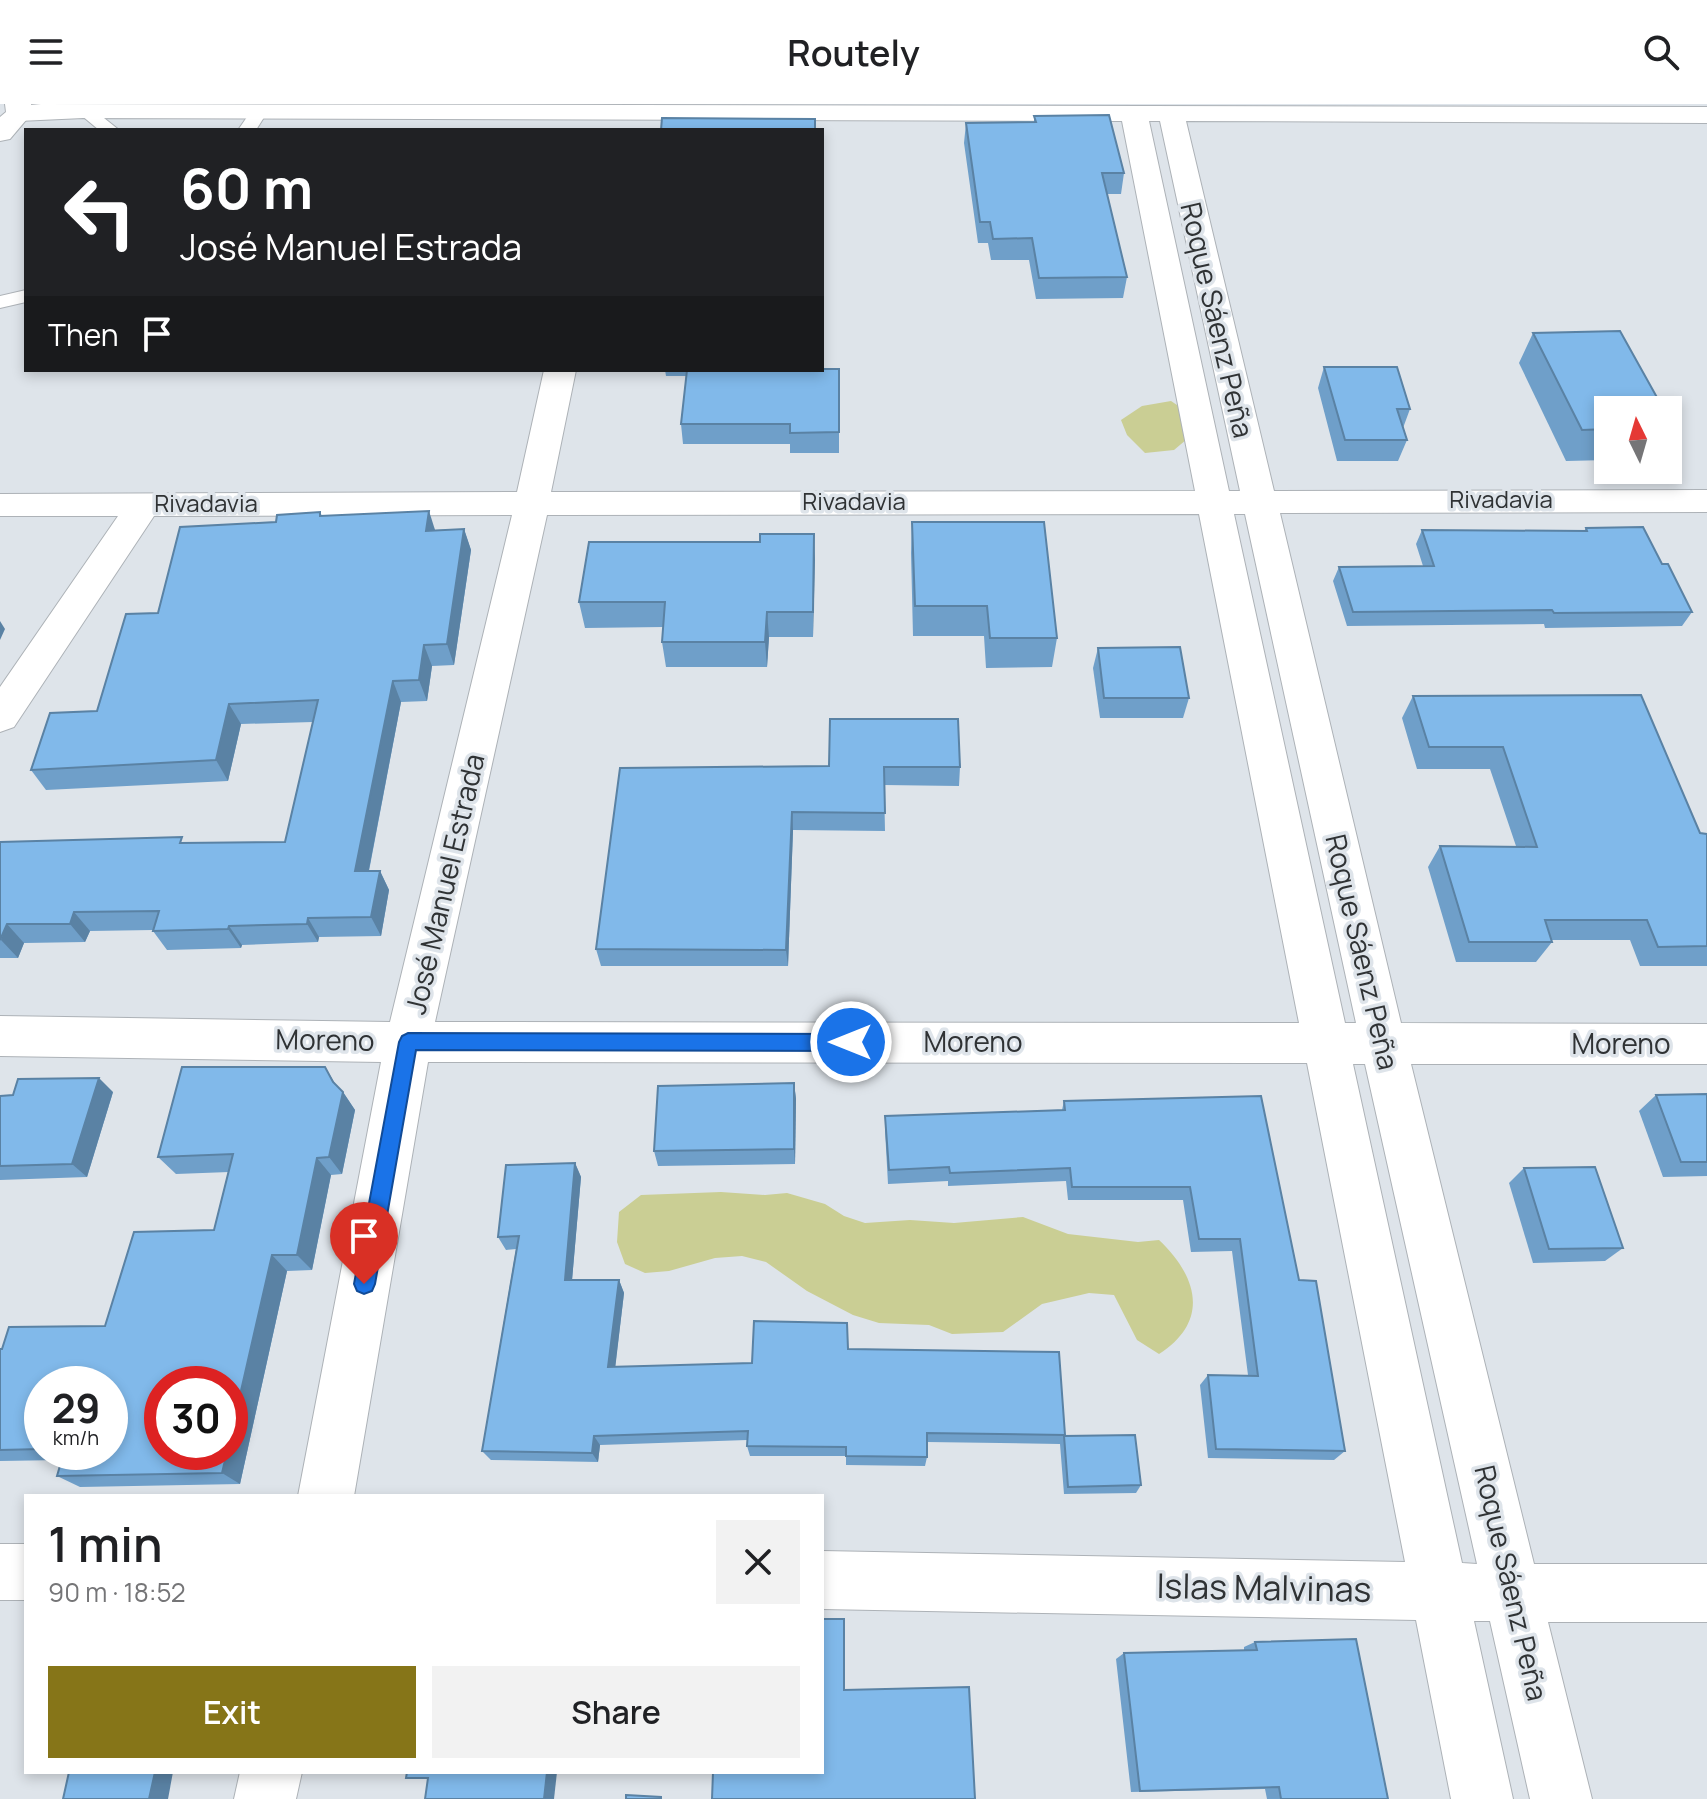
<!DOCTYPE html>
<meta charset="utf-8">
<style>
body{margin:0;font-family:Manrope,sans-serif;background:#f2f2f2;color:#202124;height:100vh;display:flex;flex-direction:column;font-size:30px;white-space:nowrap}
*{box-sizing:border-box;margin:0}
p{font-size:26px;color:#757577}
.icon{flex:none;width:44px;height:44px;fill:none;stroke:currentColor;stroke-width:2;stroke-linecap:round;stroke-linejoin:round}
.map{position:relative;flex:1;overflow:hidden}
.sheet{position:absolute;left:24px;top:1390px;width:800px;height:280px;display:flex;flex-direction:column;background:#fff;border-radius:0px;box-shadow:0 4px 12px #0003}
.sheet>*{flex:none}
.hud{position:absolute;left:24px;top:24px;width:800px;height:244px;border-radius:0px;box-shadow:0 4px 12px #0003;background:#202124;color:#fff;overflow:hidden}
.needle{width:52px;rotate:355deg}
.controls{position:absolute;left:1594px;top:292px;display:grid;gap:16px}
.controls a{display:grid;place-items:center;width:88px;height:88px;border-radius:0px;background:#fff;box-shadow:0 4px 12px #0003;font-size:40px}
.speed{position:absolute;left:24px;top:1262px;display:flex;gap:16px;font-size:40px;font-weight:700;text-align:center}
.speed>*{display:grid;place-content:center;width:104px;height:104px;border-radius:50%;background:#fff;box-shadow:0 4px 12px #0003;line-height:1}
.speed small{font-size:20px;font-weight:400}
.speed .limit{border:12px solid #d22;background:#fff;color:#111}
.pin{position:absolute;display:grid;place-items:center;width:68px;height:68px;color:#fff;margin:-82px -34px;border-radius:50% 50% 50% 0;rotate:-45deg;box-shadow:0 0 8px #0007}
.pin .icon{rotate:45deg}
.me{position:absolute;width:88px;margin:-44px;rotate:270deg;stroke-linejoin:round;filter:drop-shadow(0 0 6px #0008)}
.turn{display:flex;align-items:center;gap:28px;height:168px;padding:0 24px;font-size:36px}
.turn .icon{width:104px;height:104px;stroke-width:2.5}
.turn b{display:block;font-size:56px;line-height:68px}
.then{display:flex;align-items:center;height:76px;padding:0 24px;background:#0003;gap:16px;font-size:30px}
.round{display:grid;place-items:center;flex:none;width:84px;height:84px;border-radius:0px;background:#f2f2f2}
.headline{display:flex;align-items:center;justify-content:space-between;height:136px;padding:0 24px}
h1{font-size:48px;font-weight:600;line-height:60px}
.action{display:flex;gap:16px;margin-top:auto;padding:16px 24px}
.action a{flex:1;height:92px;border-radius:0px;background:#867518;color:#fff;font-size:32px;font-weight:600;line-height:92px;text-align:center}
.action a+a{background:#f2f2f2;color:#202124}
header{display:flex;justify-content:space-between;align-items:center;height:104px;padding:0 24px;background:#fff;font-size:36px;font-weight:600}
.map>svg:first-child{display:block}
</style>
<header><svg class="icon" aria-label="menu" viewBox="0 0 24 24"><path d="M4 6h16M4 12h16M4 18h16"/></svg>Routely<svg class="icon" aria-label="search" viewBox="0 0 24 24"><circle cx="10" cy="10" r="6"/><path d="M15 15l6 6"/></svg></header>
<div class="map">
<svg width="1707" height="1695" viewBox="0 0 1707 1695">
<rect width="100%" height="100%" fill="#dee4ea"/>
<g fill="#cace94">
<path d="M1171,297L1192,311L1193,330L1174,346L1145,349L1127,331L1121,316L1142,302Z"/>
<path d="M721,1088L765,1091L787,1089L825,1100L844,1112L865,1119L910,1116L954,1119L1023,1113L1068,1130L1138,1138L1159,1136C1198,1173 1210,1217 1159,1250L1137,1236L1114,1191L1089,1189L1042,1200L1003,1228L952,1230L929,1221L879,1219L853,1211L807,1187L766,1158L742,1152L715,1154L669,1167L645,1169L625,1160L617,1138L619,1108L641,1091Z"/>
</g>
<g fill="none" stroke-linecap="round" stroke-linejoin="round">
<defs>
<g id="service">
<path d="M83,1L89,2L119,26H99L75,6Z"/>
<path d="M260,2L268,7L256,26H238L254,3Z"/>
<path d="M26,186V198L0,204V192Z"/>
</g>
<g id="minor">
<path d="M41,0L1707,3V19L1186,17L1274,387L1707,386V408L1280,409L1401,919L1707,920V960H1411L1534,1460H1707V1518H1548L1592,1695H1530L1490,1517H1474L1513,1695H1451L1416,1516L822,1505V1447L1405,1458L1307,959L428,958L354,1392H298L381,958L0,952V912L390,918L512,411L154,412L14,623L0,628V583L118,412H0V390L517,388L544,266H576L551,388L1195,387L1122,17L83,14L19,17L10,15L6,9L10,3ZM1149,17H1160L1240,387H1229ZM1199,410L1299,919L435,918L547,411ZM1234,410H1245L1356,919H1345ZM1353,960H1365L1477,1460L1462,1459Z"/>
<rect x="0" y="1440" width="26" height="56"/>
<path d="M240,1668H302L296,1695H234Z"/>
</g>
<path id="secondary" d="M5,0H31L32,9L10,35L0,37V13L6,8Z"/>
</defs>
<use href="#service" stroke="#adb2b7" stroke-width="2"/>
<use href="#minor" stroke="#adb2b7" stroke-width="2"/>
<use href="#secondary" stroke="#adb2b7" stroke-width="2"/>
<use href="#service" fill="#fff" fill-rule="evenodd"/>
<use href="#minor" fill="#fff" fill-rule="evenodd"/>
<use href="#secondary" fill="#fff" fill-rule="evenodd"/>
</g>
<g fill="#6f9fc9" fill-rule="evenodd">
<path d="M1034,12L1124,69L1121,90H1107L1127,173L1123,194L1036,195L1029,156H991L988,139H978L964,39L966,19L1034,18Z"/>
<path d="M1533,229L1608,306V356L1566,357L1519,259Z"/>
<path d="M1324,263L1410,305L1403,324L1407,336L1398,357H1337L1318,284Z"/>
<path d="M839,265V349H790V340H683L681,320L686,272H666L665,266Z"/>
<path d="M1668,312L1675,324L1668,336Z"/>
<path d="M320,408L322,412L435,426L464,425L471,446L454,561L432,562L427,597L401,598L369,767H380L389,786L381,832L319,833L318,838L242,841L241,844L167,846L153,827V826L90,827L85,838L24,839L18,854H0V738H285L313,618L241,620L228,677L46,686L31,666L97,607L158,509L276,418Z"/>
<path d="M912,418L1057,534L1052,563L986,564L984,532H913L911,449Z"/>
<path d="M1586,424L1662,460L1692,508L1682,522L1545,524L1544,520L1347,522L1333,477L1339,463L1423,462L1416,440L1422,426L1584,427Z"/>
<path d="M814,430L813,533H769L767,563H666L662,538L663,523L585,524L579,498L760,438Z"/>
<path d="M1098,544L1189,594L1183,614H1100L1093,564Z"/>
<path d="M1413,592L1700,729L1707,730V862H1640L1630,836H1551L1552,838L1536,858H1456L1428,763L1440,742H1516L1490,665H1417L1402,614Z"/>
<path d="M960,663L959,682L884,681L885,727L793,726L788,862H601L596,845L620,664Z"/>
<path d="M794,979L796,995L795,1060L658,1062L654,1047Z"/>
<path d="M339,984L343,988L355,1006L342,1070L331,1071L312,1166L287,1167L240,1380L80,1383L57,1372L62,1356L0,1357V1245L105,1222L214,1126L229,1068L176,1070L158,1053ZM42,1280L110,1348H42Z"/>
<path d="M113,988L87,1073L0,1076V992Z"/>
<path d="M1707,990V1072L1663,1073L1639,1007L1656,991Z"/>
<path d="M1261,992L1299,1176L1345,1347L1334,1356L1208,1354L1200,1281L1208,1271H1248L1232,1147L1191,1148L1183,1096H1068L1066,1077L948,1082V1077L888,1080L885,1026V1012L1062,1006L1064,997Z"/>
<path d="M575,1059L581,1073L572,1176H619L624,1189L615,1263L752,1259L848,1245L1065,1331L1064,1332L1141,1381L1136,1389L1064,1390L1060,1340L927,1338V1353L925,1362L846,1361V1352H750L747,1342V1336L600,1341L598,1358L491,1356L482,1347L516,1145L506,1146L498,1133Z"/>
<path d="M1524,1064L1623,1144L1605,1157L1533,1159L1509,1079Z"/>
<path d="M1255,1538L1388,1695H1267L1265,1685L1131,1688L1116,1555L1124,1549L1244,1546V1543Z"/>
</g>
<g fill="#5a82a4">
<path d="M429,407L436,429L426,427Z"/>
<path d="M464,425L471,446L454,561L447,540Z"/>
<path d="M814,430L815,456L813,533V508Z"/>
<path d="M767,508L769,533L767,563L765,538Z"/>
<path d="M0,517L5,525L0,536Z"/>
<path d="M424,541L432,562L427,597L419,576Z"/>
<path d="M393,577L401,598L365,786L355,767Z"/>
<path d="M229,600L241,620L228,677L216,656Z"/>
<path d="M792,708L793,726L788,862L786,846Z"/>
<path d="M380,767L389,786L381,832L371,813Z"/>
<path d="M74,808L90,827L85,838L70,820Z"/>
<path d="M308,814L319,833L318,838L307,820Z"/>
<path d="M7,820L24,839L18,854L1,836Z"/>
<path d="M229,822L242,841L241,844L228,825Z"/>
<path d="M325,963L342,991L343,988L355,1006L342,1070L329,1053L333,978Z"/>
<path d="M99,974L113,988L87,1073L72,1060Z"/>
<path d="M794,979L796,995L795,1060L794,1045Z"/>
<path d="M317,1054L331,1071L312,1166L297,1151Z"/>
<path d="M575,1059L581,1073L571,1188L565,1176Z"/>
<path d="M272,1151L287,1167L240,1380L222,1369L227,1348H230V1335Z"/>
<path d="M619,1176L624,1189L614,1274L608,1263Z"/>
<path d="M594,1332L600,1341L598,1358L592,1349Z"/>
<path d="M155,1668H173L168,1695H149Z"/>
<path d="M547,1668H557L554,1695H544Z"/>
</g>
<g fill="#81b9ea" stroke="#5a82a4" stroke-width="2">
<path d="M1109,11L1124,69H1102L1127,173L1039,174L1032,134L993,135L990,118H980L966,19L1036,18L1034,12Z"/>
<path d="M662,14L815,15V26H661Z"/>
<path d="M1620,227L1664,306H1608V325L1582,326L1533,229Z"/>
<path d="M1324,263H1397L1410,305H1397L1407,336H1345Z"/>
<path d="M822,265H839V328L790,329V320H681L687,266Z"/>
<path d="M1668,312L1675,324L1668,325Z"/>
<path d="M429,407L426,427L464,425L447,540L424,541L419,576L393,577L355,767H380L371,813L308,814L307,820L229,822L228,825L153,827L159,807L74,808L70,820H7L0,836V738L182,733L180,739L285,738L318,596L229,600L216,656L31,666L50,609L97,607L126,510L158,509L180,423L276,418L277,411L320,408V412Z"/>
<path d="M912,418H1044L1057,534H990L987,502H915Z"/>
<path d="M1643,423L1662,460H1668L1692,508L1554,509L1552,506L1353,508L1339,463L1434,462L1422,426L1587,427L1586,424Z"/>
<path d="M760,430H814L813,508H767L765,538H662L665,498H579L589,438H760Z"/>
<path d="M1180,543L1189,594H1104L1098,544Z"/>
<path d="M1641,591L1700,729L1707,730V842L1658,843L1647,816H1545L1552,838H1469L1440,742L1537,743L1503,643H1429L1413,592Z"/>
<path d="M830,615H958L960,663H884L885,709L792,708L786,846L596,845L620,664L829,662Z"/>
<path d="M182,963H325L333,978L343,988L329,1053L317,1054L297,1151H272L230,1335V1280H162V1348H227L222,1369L57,1372L64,1348H110V1280H42V1345L0,1346V1245H2L9,1223L105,1222L134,1128L214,1126L233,1050L158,1053Z"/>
<path d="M99,974L72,1060L0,1062V992L13,991L18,975Z"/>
<path d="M794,979V1045L654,1047L658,982Z"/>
<path d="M1707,990V1058H1681L1656,991Z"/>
<path d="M1261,992L1299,1176L1316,1177L1345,1347L1216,1345L1208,1271L1258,1272L1240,1135H1199L1190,1083H1072L1070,1064L950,1069L949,1063L889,1066L885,1012L1065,1006L1064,997Z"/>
<path d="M575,1059L565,1176H619L608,1263L752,1259L754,1217L847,1219L848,1245L1059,1248L1065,1331L927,1329V1353L846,1352V1343L747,1342L748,1327L594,1332L592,1349L482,1347L519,1132L498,1133L506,1061Z"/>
<path d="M1595,1063L1623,1144L1549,1145L1524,1064Z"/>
<path d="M1135,1331L1141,1381L1068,1383L1064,1332Z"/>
<path d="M822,1515H844V1586L969,1583L975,1695H712L713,1668H822Z"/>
<path d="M1356,1535L1388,1695H1281L1279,1683L1140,1687L1124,1549L1257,1546L1255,1538Z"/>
<path d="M69,1668H155L149,1695H63Z"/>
<path d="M407,1668H547L544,1695H425L428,1674H406Z"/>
<path d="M626,1691L661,1693V1695H626Z"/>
</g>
<path fill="#1a73e8" stroke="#114b97" stroke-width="2" d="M408,929L851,930L858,932L861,938L858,944L851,947L416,946L375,1180L372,1187L364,1190L357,1187L354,1180L399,938L402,932Z"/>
<g text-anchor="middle" stroke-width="7" stroke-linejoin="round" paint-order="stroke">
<g font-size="24" fill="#2f3234" stroke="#dee4ea">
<text x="1501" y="404">Rivadavia</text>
<text x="854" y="406">Rivadavia</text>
<text x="206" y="408">Rivadavia</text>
</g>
<g font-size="28" fill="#2f3234" stroke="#dee4ea">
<text transform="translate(1217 216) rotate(77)" y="10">Roque Sáenz Peña</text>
<text transform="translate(445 780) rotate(-77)" y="10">José Manuel Estrada</text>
<text transform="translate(1362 848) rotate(77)" y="10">Roque Sáenz Peña</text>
<text transform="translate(325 936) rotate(1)" y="10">Moreno</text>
<text x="973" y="948">Moreno</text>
<text x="1621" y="950">Moreno</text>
<text transform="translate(1511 1479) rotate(77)" y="10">Roque Sáenz Peña</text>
</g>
<g font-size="34" fill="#2f3234" stroke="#dee4ea">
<text transform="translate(1264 1484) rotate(1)" y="12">Islas Malvinas</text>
</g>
</g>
</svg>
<div class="controls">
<a><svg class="needle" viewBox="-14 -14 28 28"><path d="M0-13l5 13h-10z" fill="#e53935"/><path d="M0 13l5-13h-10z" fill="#757577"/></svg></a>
</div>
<div class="speed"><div>29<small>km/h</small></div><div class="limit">30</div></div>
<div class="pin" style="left:364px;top:1180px;background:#d93025"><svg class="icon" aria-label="arrive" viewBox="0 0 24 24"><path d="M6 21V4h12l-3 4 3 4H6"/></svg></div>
<svg class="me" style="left:851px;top:938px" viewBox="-20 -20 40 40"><circle r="17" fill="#1a73e8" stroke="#fff" stroke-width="3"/><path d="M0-11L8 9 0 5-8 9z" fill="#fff"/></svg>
<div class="hud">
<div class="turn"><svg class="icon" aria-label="left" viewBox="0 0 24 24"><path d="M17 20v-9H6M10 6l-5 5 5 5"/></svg><div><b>60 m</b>José Manuel Estrada</div></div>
<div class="then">Then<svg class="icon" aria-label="arrive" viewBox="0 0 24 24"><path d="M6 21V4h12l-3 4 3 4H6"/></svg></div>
</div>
<section class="sheet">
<div class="headline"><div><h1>1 min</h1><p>90 m · 18:52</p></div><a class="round"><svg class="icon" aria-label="close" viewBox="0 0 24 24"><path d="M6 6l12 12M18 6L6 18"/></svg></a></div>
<div class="action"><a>Exit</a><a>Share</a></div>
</section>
</div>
